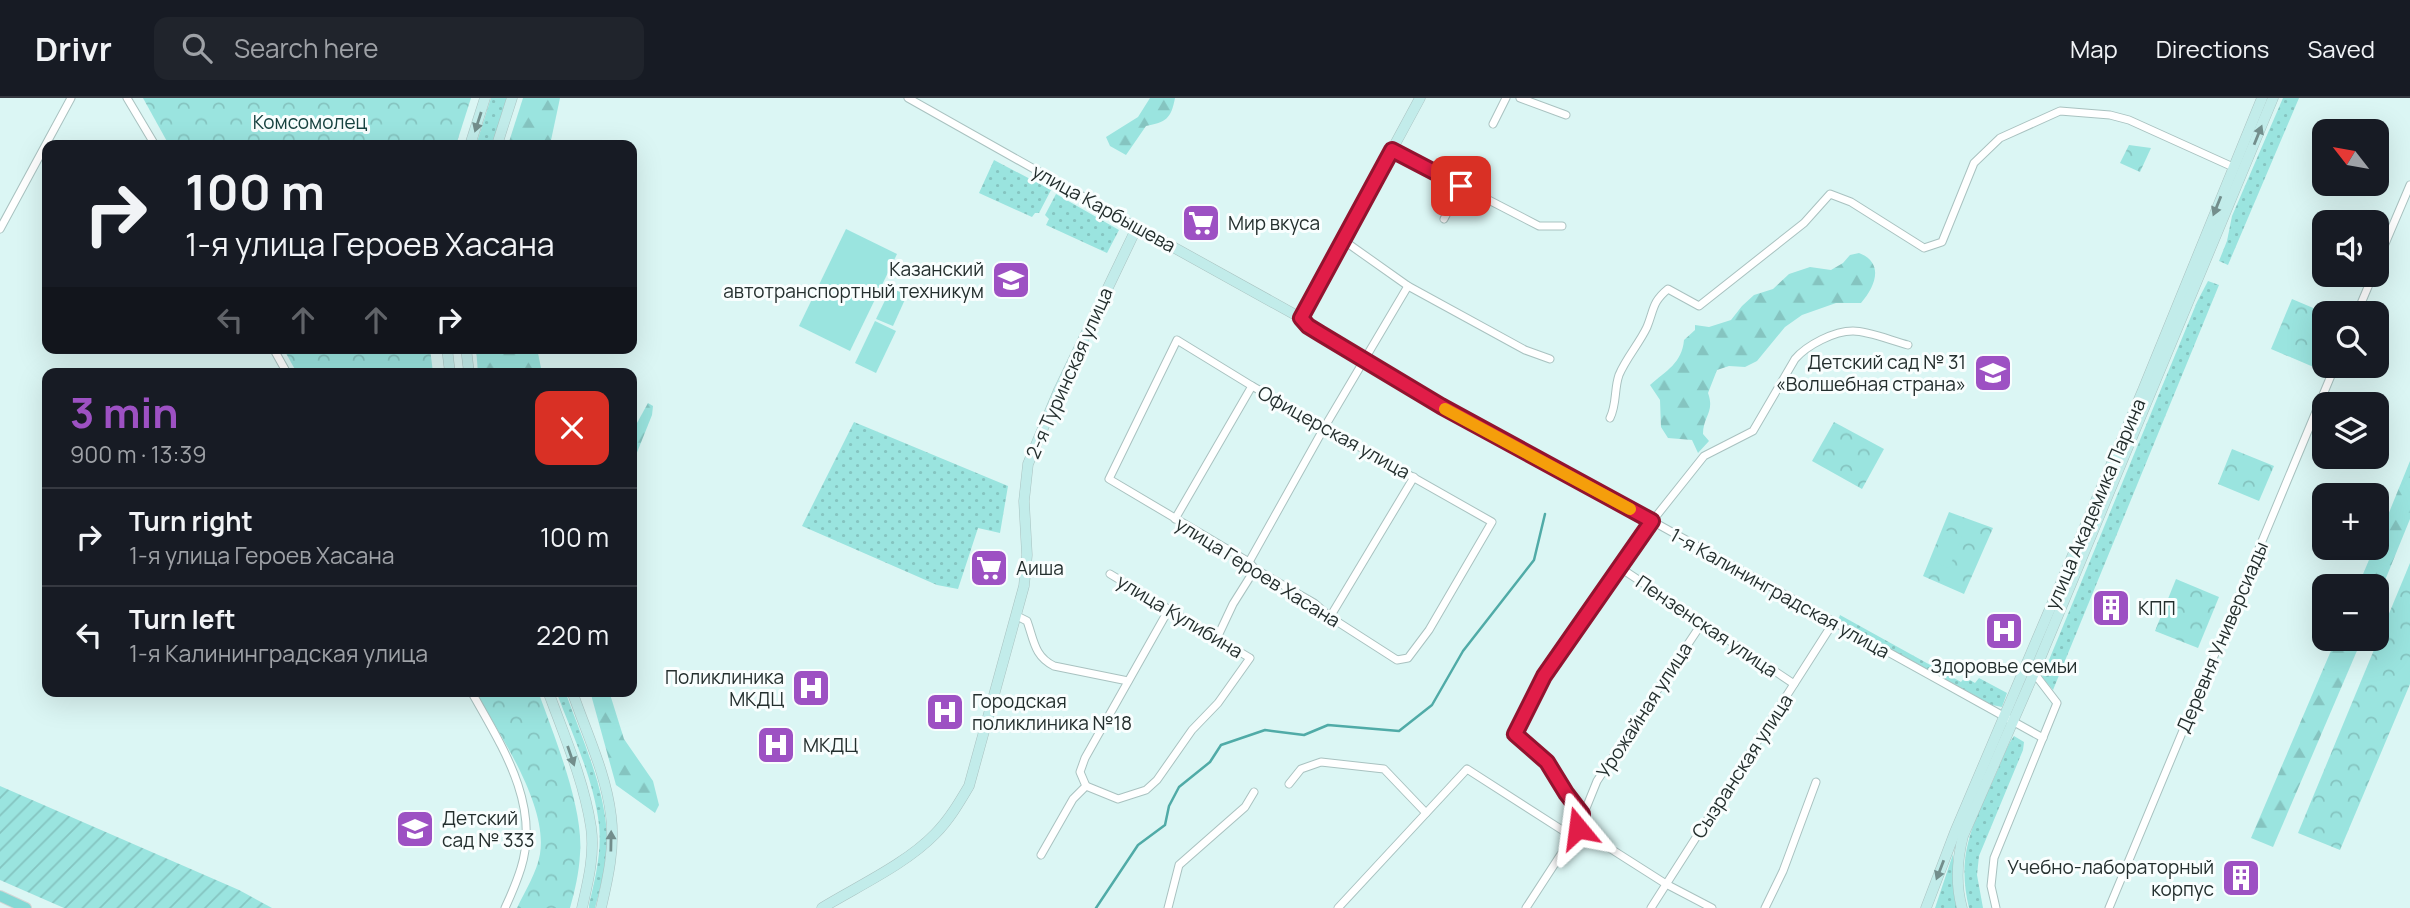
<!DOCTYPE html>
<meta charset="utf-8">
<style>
body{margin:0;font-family:Manrope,sans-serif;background:#20242c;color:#f1f3f6;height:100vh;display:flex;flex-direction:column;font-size:26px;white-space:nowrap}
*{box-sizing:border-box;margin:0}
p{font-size:23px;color:#9ea1a6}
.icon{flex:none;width:38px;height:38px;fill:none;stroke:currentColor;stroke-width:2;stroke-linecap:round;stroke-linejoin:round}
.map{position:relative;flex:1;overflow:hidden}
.sheet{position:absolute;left:42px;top:270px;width:595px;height:329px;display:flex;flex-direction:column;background:#171b24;border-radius:14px;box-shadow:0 7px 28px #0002}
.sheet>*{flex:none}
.hud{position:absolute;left:42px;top:42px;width:595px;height:214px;border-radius:14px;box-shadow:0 7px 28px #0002;background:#171b24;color:#f1f3f6;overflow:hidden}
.needle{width:46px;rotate:301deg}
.buttons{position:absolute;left:2312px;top:21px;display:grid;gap:14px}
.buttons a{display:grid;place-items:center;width:77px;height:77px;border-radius:14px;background:#171b24;box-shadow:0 7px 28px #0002;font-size:35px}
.pin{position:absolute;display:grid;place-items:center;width:60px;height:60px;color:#fff;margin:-30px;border-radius:14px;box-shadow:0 4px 10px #0006}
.me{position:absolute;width:77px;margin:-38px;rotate:344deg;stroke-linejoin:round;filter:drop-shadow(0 0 5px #0008)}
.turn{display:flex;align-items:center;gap:24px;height:147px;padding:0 28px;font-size:32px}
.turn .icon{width:91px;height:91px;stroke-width:2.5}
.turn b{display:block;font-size:49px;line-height:60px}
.lanes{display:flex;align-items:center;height:66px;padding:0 28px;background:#0003;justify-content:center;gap:35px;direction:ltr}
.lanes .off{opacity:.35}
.round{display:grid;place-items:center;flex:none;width:74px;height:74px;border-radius:14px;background:#20242c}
.headline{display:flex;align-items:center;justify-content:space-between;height:119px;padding:0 28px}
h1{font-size:42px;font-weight:700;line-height:52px;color:#9d51c3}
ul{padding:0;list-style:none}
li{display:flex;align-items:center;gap:21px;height:98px;padding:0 28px;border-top:2px solid #363941}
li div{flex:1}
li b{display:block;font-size:26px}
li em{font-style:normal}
header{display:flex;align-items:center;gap:42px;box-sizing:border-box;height:98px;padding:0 35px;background:#171b24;border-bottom:2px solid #363941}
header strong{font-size:33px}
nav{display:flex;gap:38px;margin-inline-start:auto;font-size:24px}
.search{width:490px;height:63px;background:#20242c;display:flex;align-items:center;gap:18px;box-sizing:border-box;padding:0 24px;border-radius:14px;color:#9ea1a6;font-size:26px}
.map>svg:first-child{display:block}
</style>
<header>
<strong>Drivr</strong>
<div class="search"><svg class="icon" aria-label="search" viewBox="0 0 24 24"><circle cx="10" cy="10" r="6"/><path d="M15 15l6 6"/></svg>Search here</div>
<nav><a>Map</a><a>Directions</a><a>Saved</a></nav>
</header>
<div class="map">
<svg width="2410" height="810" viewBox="0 0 2410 810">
<defs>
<pattern id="grass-dots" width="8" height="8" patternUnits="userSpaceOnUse" patternTransform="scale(1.75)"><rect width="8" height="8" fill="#9ae4df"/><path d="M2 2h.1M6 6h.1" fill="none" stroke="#85c4c0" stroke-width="1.8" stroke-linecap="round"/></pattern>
<pattern id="forest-firs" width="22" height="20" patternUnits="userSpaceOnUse" patternTransform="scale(1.75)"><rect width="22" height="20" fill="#9ae4df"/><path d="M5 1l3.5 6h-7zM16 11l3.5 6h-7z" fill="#85c4c0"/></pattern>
<pattern id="park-crowns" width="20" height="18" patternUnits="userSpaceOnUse" patternTransform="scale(1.75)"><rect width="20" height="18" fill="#9ae4df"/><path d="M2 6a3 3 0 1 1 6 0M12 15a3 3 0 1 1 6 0" fill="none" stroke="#85c4c0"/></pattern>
<pattern id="garden-furrows" width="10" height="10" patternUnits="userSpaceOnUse" patternTransform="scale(1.75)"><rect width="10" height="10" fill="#9ae4df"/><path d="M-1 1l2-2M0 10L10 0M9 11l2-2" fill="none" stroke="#85c4c0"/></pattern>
</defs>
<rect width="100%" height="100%" fill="#dbf6f4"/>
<g fill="url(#grass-dots)">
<path d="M491,0H508L493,47H476Z"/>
<path d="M2283,0H2299L2228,167L2219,163L2227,143L2232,118Z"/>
<path d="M994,62L1051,92L1039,115H1035L1032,119L979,95Z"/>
<path d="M1056,96L1119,132L1107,155L1046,127L1049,121L1045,117Z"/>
<path d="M2208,183L2219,187L2053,592L2042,579L2197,204Z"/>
<path d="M854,324L1008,388L1000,435L978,430L958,491L937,487L802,428Z"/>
<path d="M1840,517L1961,584L1965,579L1975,585L1979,580L2007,595L2002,609L1992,607L1838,522Z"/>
<path d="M556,593H565C583,644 609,697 607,751C606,771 600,791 595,810H589V807C595,781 602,754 599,727C594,681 572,636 556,593Z"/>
<path d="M2014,638L2024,644L2023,652L1979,758L1977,777L1983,810H1969C1956,756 1973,726 1995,678C2001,665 2006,649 2014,638Z"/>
<path d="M1953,756V776L1957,810H1935Z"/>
</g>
<g fill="url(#forest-firs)">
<path d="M523,0H560L550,47H508Z"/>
<path d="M1150,0H1175C1171,21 1166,24 1146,28L1126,57L1110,48L1106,39L1138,19Z"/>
<path d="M1859,155C1885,165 1875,189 1861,205H1836L1802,217L1785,229L1757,263L1745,269L1729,268L1717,272L1708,295C1715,314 1703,318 1703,336L1709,343L1698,355L1692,342L1668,340L1661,329L1660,302L1650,287C1666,273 1682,265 1684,242L1695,232V227L1709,229L1731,222L1742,208L1754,197L1773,191L1789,176L1810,169L1831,172L1843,165L1850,157Z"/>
<path d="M476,250H537L542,275H478Z"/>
<path d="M648,305L653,308L652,317L632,367V334Z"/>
<path d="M2410,363V421L2377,502L2376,488H2358L2374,450H2376L2377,444Z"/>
<path d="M2336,541H2362L2273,749L2251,740Z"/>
<path d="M590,593H609L624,641L653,683L659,707L655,715L616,687Z"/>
</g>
<g fill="url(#park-crowns)">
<path d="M143,0H471L456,47H169Z"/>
<path d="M2129,47L2151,50L2140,74L2120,65Z"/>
<path d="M2292,201L2325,215V268L2323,273L2271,251Z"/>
<path d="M283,250H430L433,275H297Z"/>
<path d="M1834,324L1884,351L1862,391L1812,363Z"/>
<path d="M2232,351L2274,368L2259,403L2218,386Z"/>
<path d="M1949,414L1993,430L1964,496L1923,478Z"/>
<path d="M2410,465V586L2340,752L2298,735Z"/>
<path d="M2176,481L2219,499L2198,550L2155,533Z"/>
<path d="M475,593H538C554,638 584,710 580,756C579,775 575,792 570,810H517C525,793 537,774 540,756C548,706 499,636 475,593Z"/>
</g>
<path fill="url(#garden-furrows)" d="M0,688L239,792L272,810H64L0,782Z"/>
<g fill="#9ae4df">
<path d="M846,131L897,156L850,253L799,228Z"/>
<path d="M891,190L907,197L893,228L876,221Z"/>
<path d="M875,223L896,233L876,275L855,265Z"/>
<path d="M1945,432L1962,439L1949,470L1932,463Z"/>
</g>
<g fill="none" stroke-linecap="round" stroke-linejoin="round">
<path stroke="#50aba7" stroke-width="2.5" d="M1096,810L1138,747L1165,727L1169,708L1179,689L1210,664L1221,647L1265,632L1304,637L1328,627L1399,633L1432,607L1463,553L1534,462L1545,416"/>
<defs>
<g id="street">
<path d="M127,0L155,47"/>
<path d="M908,0L1137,129"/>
<path d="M1520,0L1566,17"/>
<path d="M1493,26L1506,0"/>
<path d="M1392,52L1539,128H1562"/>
<path d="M1444,121L1461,88"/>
<path d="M0,131L71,0"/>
<path d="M1343,142L1408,188L1525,252L1550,261"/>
<path d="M2376,167L2410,87"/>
<path d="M2357,215L2373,177"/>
<path d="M1301,220L1308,228L1333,244L1441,308L1652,423L2043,640"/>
<path d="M1177,242L1252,288L1492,424L1429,532L1408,560L1397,562L1330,519L1314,505L1255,471L1249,464L1109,381Z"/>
<path d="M273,250L287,275"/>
<path d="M1610,320C1617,306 1614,291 1619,277C1626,260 1639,246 1647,229C1654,212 1652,204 1668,191L1699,208L1804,125L1830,96L1851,104L1924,150L1942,144L1974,65L2000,40L2060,13L2110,17L2129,22L2233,69"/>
<path d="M1175,421L1252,288"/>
<path d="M1249,464L1324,330L1408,188"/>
<path d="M1619,469L1794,586"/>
<path d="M1017,518L1027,523C1034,542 1034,558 1054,568L1128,583"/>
<path d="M1330,519L1414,379"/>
<path d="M1217,540L1233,506L1255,471"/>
<path d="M471,593C501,647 541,706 521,770C517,783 511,797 505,810"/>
<path d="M1289,686L1301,671L1321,664L1384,671L1426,715"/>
<path d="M1086,688L1118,701L1146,692L1157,682L1192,632L1218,605L1250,560L1110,476"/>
<path d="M1582,716L1566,695L1547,664L1515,636L1544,578L1634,446L1704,358L1753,333L1795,261C1807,247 1834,233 1853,233C1869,233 1892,243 1908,247"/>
<path d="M1578,730L1666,786L1712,810"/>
<path d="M1041,757L1073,701L1086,688L1080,674L1085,660L1169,511"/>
<path d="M1168,810L1179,767L1245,709L1254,694"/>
<path d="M1338,810L1467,671L1573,739"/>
<path d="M1526,810L1578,730L1597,683L1702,525"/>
<path d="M1651,810L1833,525"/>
<path d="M1765,810L1783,773L1816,684"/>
<path d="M1996,810L1991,788L1994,760L2057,605L2034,575"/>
<path d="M2109,810L2335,268"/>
</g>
<g id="secondary">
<path d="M470,47L485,0"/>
<path d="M497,47L512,0"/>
<path d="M447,250L450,275"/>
<path d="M466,250L469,275"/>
<path d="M548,593C564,637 584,683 591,729C595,756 588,784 582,810"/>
<path d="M572,593C586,634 606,675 611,718C615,749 608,780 601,810"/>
<path d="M822,810C858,788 906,766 935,736C949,722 959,705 969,688L1024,488L1027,457L1024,403L1028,366L1059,292L1137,129L1301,220L1420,0"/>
<path d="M1926,810L1955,734L2143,292L2262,0"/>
<path d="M1962,810C1955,785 1957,762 1963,738L2034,575L2273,0"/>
</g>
<path id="primary" d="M0,798L26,810"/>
</defs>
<use href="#street" stroke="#a9c2c0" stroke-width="9"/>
<use href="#secondary" stroke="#a9c2c0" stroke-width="11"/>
<use href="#primary" stroke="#d3d5d5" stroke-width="12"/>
<use href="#street" stroke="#fff" stroke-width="7"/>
<use href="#secondary" stroke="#c2ecea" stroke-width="10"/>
<use href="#primary" stroke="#84d9d5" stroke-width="10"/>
</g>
<defs><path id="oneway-solid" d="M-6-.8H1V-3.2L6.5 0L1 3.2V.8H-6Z" transform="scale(1.75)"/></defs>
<g fill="#738e8c">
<use href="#oneway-solid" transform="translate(478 24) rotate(108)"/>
<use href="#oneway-solid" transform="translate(2258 37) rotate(-68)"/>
<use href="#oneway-solid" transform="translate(2217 108) rotate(112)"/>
<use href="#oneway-solid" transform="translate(571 658) rotate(71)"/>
<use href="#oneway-solid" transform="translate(611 743) rotate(-89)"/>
<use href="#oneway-solid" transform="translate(1940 772) rotate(111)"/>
</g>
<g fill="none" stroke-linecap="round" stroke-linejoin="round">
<defs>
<path id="route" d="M1461,88L1392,52L1301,220L1308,228L1321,236L1441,308L1652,423L1544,578L1515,636L1547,664L1566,695L1582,716L1578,730"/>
</defs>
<use href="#route" stroke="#92132f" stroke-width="18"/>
<use href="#route" stroke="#e11d48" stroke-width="12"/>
<path stroke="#f59e0b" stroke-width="12" d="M1445,311L1630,411"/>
</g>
<defs>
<symbol id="supermarket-square" viewBox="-11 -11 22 22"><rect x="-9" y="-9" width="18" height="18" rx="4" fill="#9d51c3" stroke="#f9fefe"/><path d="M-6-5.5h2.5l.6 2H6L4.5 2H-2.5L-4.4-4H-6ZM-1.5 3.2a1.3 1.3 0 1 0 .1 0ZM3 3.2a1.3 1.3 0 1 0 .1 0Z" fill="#fff"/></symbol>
<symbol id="university-square" viewBox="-11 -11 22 22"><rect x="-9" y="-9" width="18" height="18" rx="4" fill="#9d51c3" stroke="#f9fefe"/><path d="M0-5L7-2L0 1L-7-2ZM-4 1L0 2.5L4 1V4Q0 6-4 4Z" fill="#fff"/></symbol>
<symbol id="school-square" viewBox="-11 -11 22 22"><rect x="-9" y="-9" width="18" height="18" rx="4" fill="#9d51c3" stroke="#f9fefe"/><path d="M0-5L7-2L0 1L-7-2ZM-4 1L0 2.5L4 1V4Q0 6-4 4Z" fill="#fff"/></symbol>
<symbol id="building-square" viewBox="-11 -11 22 22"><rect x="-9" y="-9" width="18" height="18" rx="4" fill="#9d51c3" stroke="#f9fefe"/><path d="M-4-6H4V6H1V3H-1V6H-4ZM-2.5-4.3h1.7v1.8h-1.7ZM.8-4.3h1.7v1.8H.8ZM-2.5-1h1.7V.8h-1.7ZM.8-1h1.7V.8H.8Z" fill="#fff"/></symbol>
<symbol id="hospital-square" viewBox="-11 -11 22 22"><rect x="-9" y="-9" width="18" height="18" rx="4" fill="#9d51c3" stroke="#f9fefe"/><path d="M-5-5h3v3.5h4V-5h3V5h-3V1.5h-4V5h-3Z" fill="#fff"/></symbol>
</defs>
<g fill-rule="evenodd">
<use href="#supermarket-square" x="1179" y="103" width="44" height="44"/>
<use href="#university-square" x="989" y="160" width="44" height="44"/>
<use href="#school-square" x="1971" y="253" width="44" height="44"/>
<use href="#supermarket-square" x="967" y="448" width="44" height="44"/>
<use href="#building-square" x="2089" y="488" width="44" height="44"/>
<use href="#hospital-square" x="1982" y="511" width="44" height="44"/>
<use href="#hospital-square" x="789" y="568" width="44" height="44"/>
<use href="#hospital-square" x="923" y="592" width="44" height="44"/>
<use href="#hospital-square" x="754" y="625" width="44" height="44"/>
<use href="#school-square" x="393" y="709" width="44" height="44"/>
<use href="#building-square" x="2219" y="758" width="44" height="44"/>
</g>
<g text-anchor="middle" stroke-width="6" stroke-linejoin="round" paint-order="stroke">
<g font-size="19" fill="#174240" stroke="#f9fefe">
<text x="310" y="31">Комсомолец</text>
</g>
<g font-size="19" fill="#242f2e" stroke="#f9fefe">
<text transform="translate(1104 110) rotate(29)" y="7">улица Карбышева</text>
<text transform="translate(1069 275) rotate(-66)" y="7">2-я Туринская улица</text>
<text transform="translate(1334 334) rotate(29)" y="7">Офицерская улица</text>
<text transform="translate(2095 406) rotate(-67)" y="7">улица Академика Парина</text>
<text transform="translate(1258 474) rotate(32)" y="7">улица Героев Хасана</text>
<text transform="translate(1780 495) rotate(29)" y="7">1-я Калининградская улица</text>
<text transform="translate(1180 518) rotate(31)" y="7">улица Кулибина</text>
<text transform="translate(1707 528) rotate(34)" y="7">Пензенская улица</text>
<text transform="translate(2222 539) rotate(-67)" y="7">Деревня Универсиады</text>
<text transform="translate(1644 612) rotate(-57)" y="7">Урожайная улица</text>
<text transform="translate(1742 668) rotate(-57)" y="7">Сызранская улица</text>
</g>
<g font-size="19" fill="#242f2e" stroke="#f9fefe" text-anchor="start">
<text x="1228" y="132">Мир вкуса</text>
<text x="984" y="178" text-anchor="end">Казанский<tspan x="984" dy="22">автотранспортный техникум</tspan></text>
<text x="1966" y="271" text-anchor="end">Детский сад № 31<tspan x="1966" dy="22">«Волшебная страна»</tspan></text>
<text x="1016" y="477">Аиша</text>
<text x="2138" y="517">КПП</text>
<text x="2004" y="575" text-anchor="middle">Здоровье семьи</text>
<text x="784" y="586" text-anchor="end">Поликлиника<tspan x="784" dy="22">МКДЦ</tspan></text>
<text x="972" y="610">Городская<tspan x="972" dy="22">поликлиника №18</tspan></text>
<text x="803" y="654">МКДЦ</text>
<text x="442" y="727">Детский<tspan x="442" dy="22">сад № 333</tspan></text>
<text x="2214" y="776" text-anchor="end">Учебно-лабораторный<tspan x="2214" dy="22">корпус</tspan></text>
</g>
</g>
</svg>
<div class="buttons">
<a><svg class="needle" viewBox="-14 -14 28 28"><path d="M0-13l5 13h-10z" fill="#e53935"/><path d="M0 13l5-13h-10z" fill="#9ea1a6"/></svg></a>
<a><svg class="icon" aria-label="sound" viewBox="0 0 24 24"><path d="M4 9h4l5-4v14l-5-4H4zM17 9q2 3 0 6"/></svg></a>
<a><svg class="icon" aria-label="search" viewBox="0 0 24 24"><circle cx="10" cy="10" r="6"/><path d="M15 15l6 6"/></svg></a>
<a><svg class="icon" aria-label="layers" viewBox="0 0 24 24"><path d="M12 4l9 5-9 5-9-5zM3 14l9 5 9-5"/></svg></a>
<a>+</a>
<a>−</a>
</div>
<div class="pin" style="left:1461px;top:88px;background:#d93025"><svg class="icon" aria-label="arrive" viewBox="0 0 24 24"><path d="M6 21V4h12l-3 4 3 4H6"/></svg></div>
<svg class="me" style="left:1578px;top:730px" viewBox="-20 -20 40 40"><path d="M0-17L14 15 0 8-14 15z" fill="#e11d48" stroke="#fff" stroke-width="4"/></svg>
<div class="hud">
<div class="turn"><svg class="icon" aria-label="right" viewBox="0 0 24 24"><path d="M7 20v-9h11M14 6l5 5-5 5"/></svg><div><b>100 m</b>1-я улица Героев Хасана</div></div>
<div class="lanes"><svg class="icon off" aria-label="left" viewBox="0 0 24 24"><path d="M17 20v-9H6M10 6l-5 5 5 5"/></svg><svg class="icon off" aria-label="ahead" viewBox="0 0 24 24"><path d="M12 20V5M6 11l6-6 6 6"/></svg><svg class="icon off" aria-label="ahead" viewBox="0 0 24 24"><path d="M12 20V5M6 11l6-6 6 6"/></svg><svg class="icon" aria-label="right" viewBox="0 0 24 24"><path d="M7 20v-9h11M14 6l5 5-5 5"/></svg></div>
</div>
<section class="sheet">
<div class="headline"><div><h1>3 min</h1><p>900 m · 13:39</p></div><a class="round" style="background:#d93025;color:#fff"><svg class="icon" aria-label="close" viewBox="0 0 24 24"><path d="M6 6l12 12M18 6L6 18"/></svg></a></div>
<ul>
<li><svg class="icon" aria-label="right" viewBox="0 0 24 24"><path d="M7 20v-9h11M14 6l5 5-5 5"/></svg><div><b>Turn right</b><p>1-я улица Героев Хасана</p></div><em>100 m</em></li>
<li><svg class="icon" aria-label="left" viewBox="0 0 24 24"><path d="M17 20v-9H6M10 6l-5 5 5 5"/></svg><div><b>Turn left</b><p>1-я Калининградская улица</p></div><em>220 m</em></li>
</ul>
</section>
</div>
